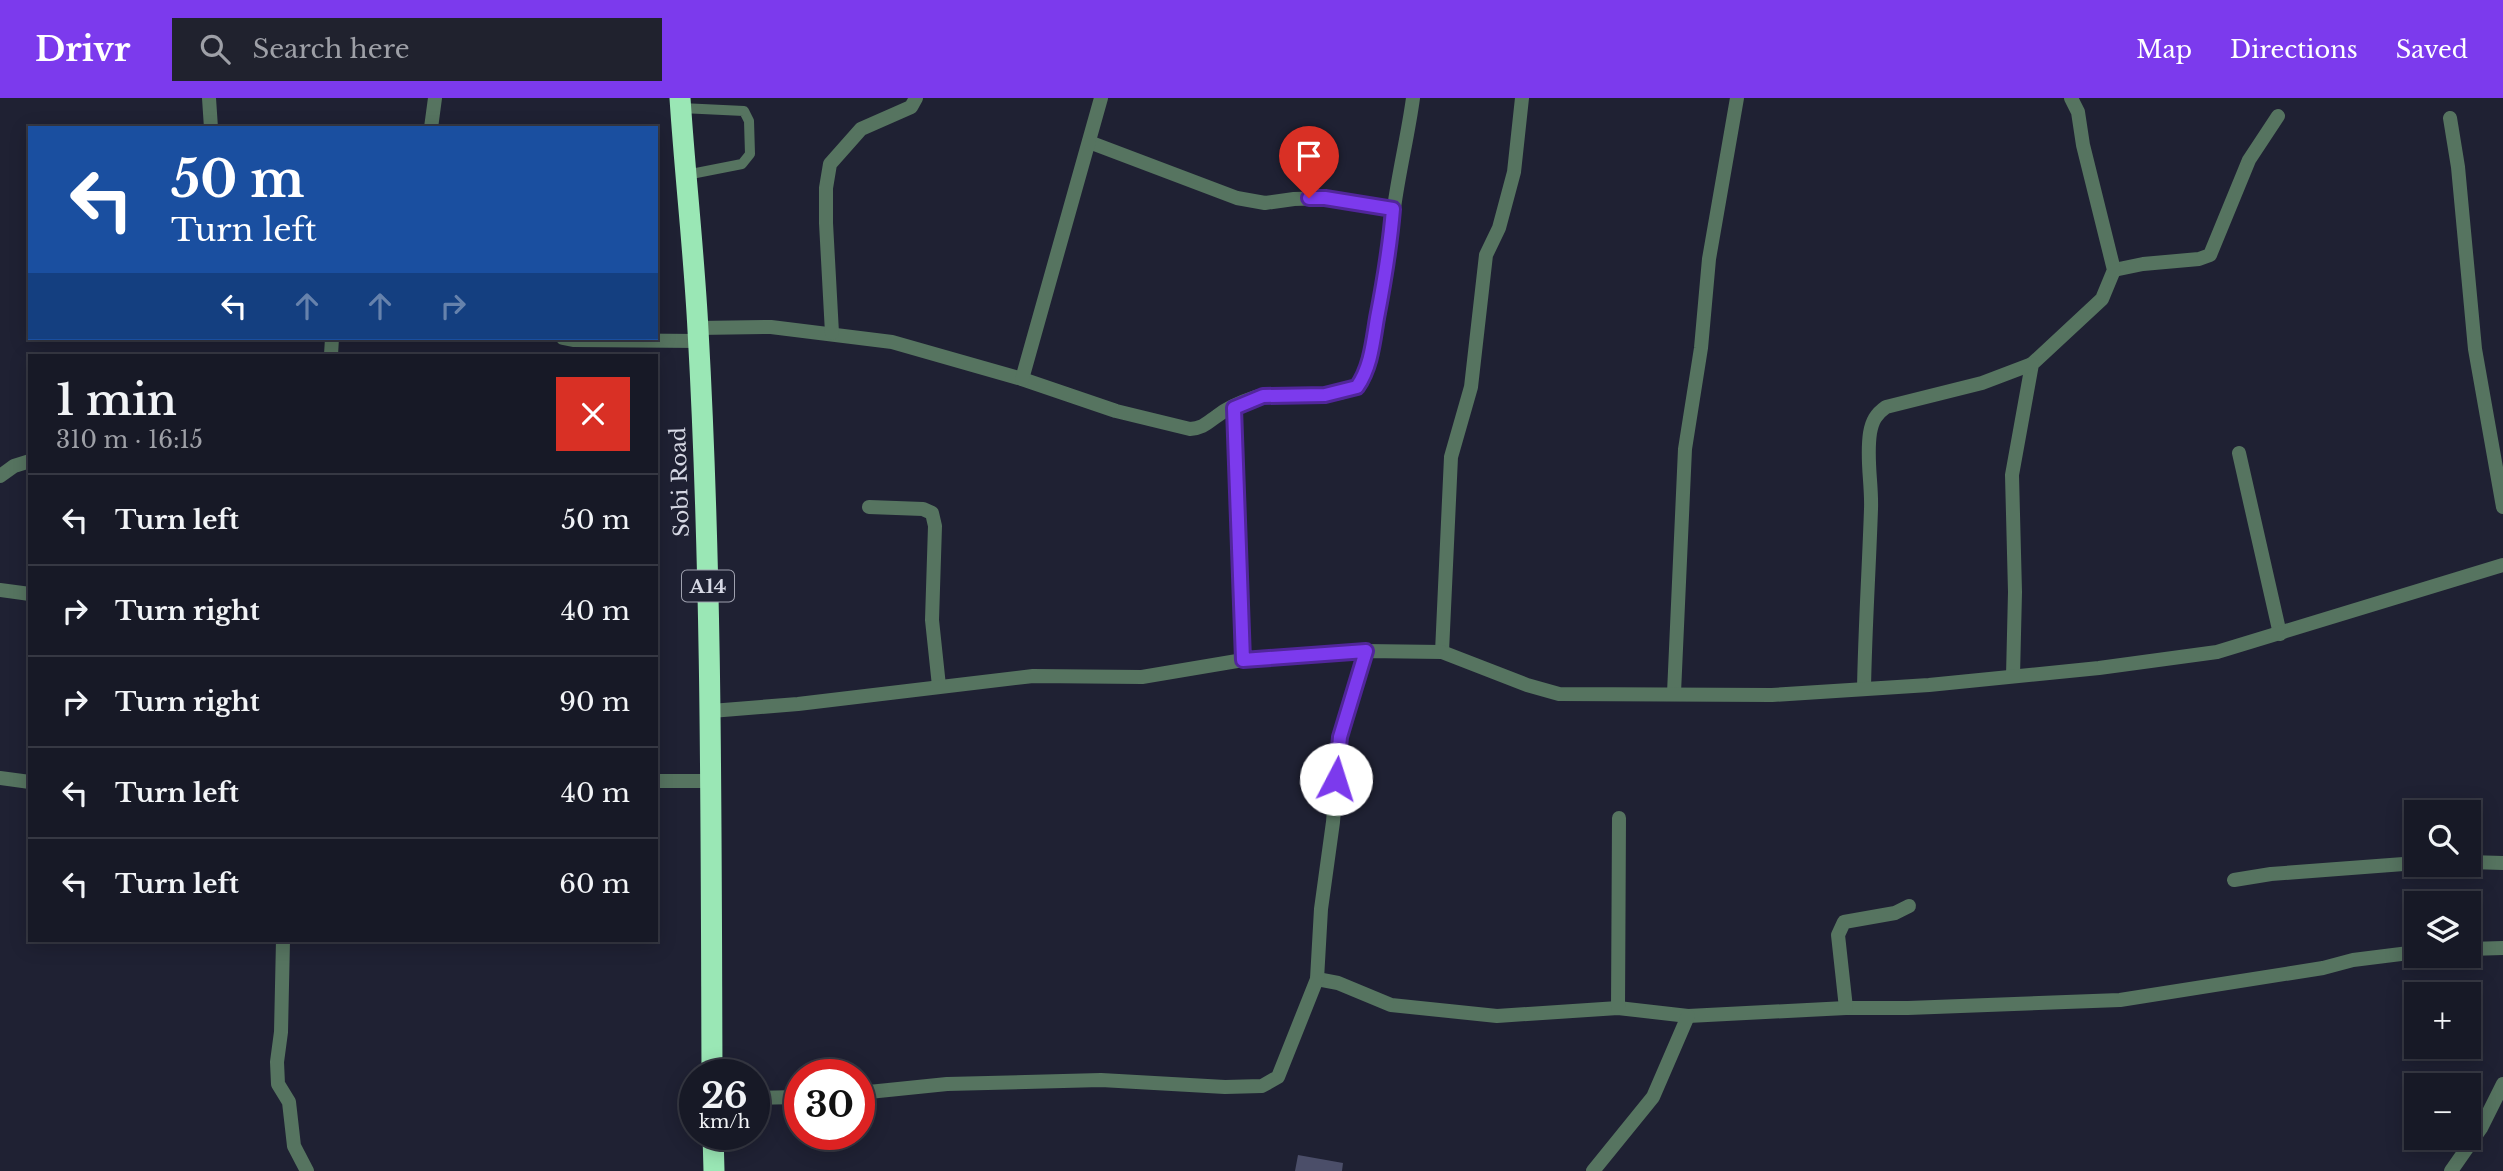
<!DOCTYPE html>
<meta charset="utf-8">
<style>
body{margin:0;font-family:"Libre Baskerville",serif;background:#20222e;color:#f1f3f6;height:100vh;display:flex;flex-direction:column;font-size:26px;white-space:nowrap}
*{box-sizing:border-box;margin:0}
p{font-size:23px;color:#9ea0a7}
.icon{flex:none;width:38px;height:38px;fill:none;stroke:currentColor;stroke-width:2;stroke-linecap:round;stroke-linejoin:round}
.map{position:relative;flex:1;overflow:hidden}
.side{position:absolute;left:28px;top:256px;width:630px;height:588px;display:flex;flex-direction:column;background:#171926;border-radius:0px;box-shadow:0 4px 18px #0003,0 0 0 2px #363843}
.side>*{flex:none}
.hud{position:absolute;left:28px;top:28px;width:630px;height:214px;border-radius:0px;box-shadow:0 4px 18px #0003,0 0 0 2px #363843;background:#1a4fa0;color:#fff;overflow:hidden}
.tools{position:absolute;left:2404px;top:702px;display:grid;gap:14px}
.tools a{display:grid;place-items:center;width:77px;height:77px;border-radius:0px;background:#171926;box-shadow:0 4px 18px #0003,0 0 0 2px #363843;font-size:35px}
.speed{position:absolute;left:679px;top:961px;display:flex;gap:14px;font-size:35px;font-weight:700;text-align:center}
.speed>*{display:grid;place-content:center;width:91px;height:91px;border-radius:50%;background:#171926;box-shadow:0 4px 18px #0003,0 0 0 2px #363843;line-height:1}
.speed small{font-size:18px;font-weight:400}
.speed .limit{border:10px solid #d22;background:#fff;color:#111}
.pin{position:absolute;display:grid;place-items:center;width:60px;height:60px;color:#fff;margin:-72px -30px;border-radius:50% 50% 50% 0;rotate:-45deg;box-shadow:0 0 7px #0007}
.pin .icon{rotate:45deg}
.me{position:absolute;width:77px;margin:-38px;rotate:5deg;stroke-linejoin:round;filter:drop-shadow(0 0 5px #0008)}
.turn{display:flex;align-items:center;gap:24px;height:147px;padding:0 28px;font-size:32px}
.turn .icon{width:91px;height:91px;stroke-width:2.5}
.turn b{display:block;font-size:49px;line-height:60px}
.lanes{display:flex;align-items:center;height:66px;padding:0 28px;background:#0003;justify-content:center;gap:35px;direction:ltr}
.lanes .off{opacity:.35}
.round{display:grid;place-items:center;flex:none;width:74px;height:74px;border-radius:0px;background:#20222e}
.summary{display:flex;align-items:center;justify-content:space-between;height:119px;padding:0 28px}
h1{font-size:42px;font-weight:600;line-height:52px}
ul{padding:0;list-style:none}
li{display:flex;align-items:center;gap:21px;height:91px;padding:0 28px;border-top:2px solid #363843}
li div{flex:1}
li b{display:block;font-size:26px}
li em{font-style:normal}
header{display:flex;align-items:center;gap:42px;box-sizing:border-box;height:98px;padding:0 35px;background:#7c3aed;color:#fff}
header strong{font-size:33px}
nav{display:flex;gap:38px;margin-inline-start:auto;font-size:24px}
.search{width:490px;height:63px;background:#20222e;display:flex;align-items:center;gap:18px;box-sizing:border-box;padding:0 24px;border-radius:0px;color:#9ea0a7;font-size:26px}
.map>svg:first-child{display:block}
</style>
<header>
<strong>Drivr</strong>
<div class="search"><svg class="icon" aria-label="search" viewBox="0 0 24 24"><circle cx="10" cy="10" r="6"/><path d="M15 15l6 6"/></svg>Search here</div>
<nav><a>Map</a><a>Directions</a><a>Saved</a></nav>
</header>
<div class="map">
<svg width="2503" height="1073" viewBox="0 0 2503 1073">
<rect width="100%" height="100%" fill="#1f2133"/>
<path fill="#4b4e69" d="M1298,1057L1343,1065L1342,1073H1295Z"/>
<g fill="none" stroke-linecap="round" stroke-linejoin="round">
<path stroke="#567460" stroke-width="10" d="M681,10L744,13L749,23L750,56L742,66L686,77"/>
<g stroke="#567460" stroke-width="14">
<path d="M209,0L211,30"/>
<path d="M2450,20L2458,69L2475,251L2503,409"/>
<path d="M431,30L435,0"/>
<path d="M1089,44L1237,100L1265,105L1294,101L1325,100L1393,111"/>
<path d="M2114,172L2143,166L2199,161L2210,157L2249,62L2278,18"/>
<path d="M698,230L771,229L892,244L1022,281L1116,313L1190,331C1203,330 1207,325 1217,318C1227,310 1244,303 1256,299C1283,290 1326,306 1355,289C1377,277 1389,139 1394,110C1399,73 1408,37 1413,0"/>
<path d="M832,235L826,125V90L830,66L861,31L911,9L916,0"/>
<path d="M563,240L573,242L699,243"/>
<path d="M331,257L332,240"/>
<path d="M1022,281L1101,0"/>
<path d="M1234,310L1243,562"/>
<path d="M2239,355L2280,536"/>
<path d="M0,378L14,368L30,363"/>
<path d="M869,409L923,411L932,415L935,428L932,522L939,588"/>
<path d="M0,492L30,496"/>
<path d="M1442,554L1451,359L1471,289L1486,157L1499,130L1514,74L1522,0"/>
<path d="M2013,578L2015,494L2012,377L2032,266L2102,201L2114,172L2083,47L2078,14L2071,0"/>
<path d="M1864,591C1865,531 1869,471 1871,411C1872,386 1866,361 1870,335C1872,323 1876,316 1886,309L1982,285L2032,266"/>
<path d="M1674,595L1685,351L1701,250L1709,161L1737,0"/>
<path d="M711,613L798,606L1033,578L1142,579L1243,562L1366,553L1442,554L1527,587L1559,596L1772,597L1929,587L2099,570L2217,554L2503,467"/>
<path d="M0,680L30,684"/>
<path d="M656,683H711"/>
<path d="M2469,764L2503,765"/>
<path d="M2234,782L2271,776L2417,765"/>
<path d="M283,842L281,934L277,964L278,986L289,1004L294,1048L307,1073"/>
<path d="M2469,851L2503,850"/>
<path d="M1317,881L1338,885L1391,907L1497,918L1618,910L1688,918L1846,910H1908L2120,902L2323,870L2353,862L2417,854"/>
<path d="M1618,910L1619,720"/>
<path d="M1846,910L1838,837L1844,824L1895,815L1909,808"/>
<path d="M859,995L947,986L1101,982L1225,989L1262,988L1278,979L1317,881L1321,811L1333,724L1340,639L1366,553"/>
<path d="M754,1000L800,999"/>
<path d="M1593,1073L1653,999L1688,918"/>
<path d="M2451,1073L2481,1030L2503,986"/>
</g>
<g stroke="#9ae7b5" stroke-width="21">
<path d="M680,0C685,77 694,154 698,232C712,480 711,728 712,976"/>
<path d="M713,1036L714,1073"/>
</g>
</g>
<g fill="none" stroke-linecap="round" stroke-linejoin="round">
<defs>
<path id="route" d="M1309,100H1325L1393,111C1390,148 1384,184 1377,220C1373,244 1371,269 1357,289L1325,297L1263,298L1234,310L1243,562L1366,553L1340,639L1336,681"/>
</defs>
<use href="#route" stroke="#51269a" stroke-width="18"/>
<use href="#route" stroke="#7c3aed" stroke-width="12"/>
</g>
<g text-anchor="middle" stroke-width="5" stroke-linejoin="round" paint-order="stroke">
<rect fill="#1f2133" stroke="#9fa1af" stroke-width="2" x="682" y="472.5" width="52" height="31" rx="5"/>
<g font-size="19" font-weight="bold" fill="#d6d8e4">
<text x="708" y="495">A14</text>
</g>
<g font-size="21" fill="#d6d8e4" stroke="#1f2133">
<text transform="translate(680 384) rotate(-92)" y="7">Sobi Road</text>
</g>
</g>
</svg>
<div class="tools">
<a><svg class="icon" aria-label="search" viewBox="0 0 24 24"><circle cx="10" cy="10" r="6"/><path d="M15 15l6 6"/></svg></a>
<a><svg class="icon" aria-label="layers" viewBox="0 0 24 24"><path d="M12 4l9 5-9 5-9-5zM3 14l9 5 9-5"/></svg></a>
<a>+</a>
<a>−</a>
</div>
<div class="speed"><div>26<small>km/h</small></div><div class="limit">30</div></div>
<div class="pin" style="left:1309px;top:100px;background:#d93025"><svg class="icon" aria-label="arrive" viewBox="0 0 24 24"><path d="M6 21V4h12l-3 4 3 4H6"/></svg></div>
<svg class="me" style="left:1336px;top:681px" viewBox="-20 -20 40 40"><circle r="19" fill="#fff"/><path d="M0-13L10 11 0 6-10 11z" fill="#7c3aed"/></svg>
<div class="hud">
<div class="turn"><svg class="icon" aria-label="left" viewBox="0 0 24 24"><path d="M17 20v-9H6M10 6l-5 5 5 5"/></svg><div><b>50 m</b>Turn left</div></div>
<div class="lanes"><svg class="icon" aria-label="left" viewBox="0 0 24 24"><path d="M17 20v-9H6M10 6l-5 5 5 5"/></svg><svg class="icon off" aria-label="ahead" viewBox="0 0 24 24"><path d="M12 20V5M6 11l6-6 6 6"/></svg><svg class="icon off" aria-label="ahead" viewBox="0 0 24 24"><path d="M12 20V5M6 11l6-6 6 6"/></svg><svg class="icon off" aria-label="right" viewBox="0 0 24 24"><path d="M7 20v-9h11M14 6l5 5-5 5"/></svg></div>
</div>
<section class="side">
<div class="summary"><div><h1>1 min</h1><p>310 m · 16:15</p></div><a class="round" style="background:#d93025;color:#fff"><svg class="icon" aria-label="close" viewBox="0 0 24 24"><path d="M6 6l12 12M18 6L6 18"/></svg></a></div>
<ul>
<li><svg class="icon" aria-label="left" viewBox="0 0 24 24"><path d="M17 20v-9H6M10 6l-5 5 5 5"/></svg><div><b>Turn left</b></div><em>50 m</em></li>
<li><svg class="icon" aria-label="right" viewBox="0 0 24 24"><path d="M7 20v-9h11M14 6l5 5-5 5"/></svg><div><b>Turn right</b></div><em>40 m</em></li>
<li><svg class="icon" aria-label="right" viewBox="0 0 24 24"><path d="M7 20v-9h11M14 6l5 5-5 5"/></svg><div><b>Turn right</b></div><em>90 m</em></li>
<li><svg class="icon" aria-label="left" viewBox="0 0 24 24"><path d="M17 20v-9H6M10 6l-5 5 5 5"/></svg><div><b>Turn left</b></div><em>40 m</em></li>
<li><svg class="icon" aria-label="left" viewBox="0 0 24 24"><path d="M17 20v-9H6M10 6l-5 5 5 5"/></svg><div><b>Turn left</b></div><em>60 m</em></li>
</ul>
</section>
</div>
